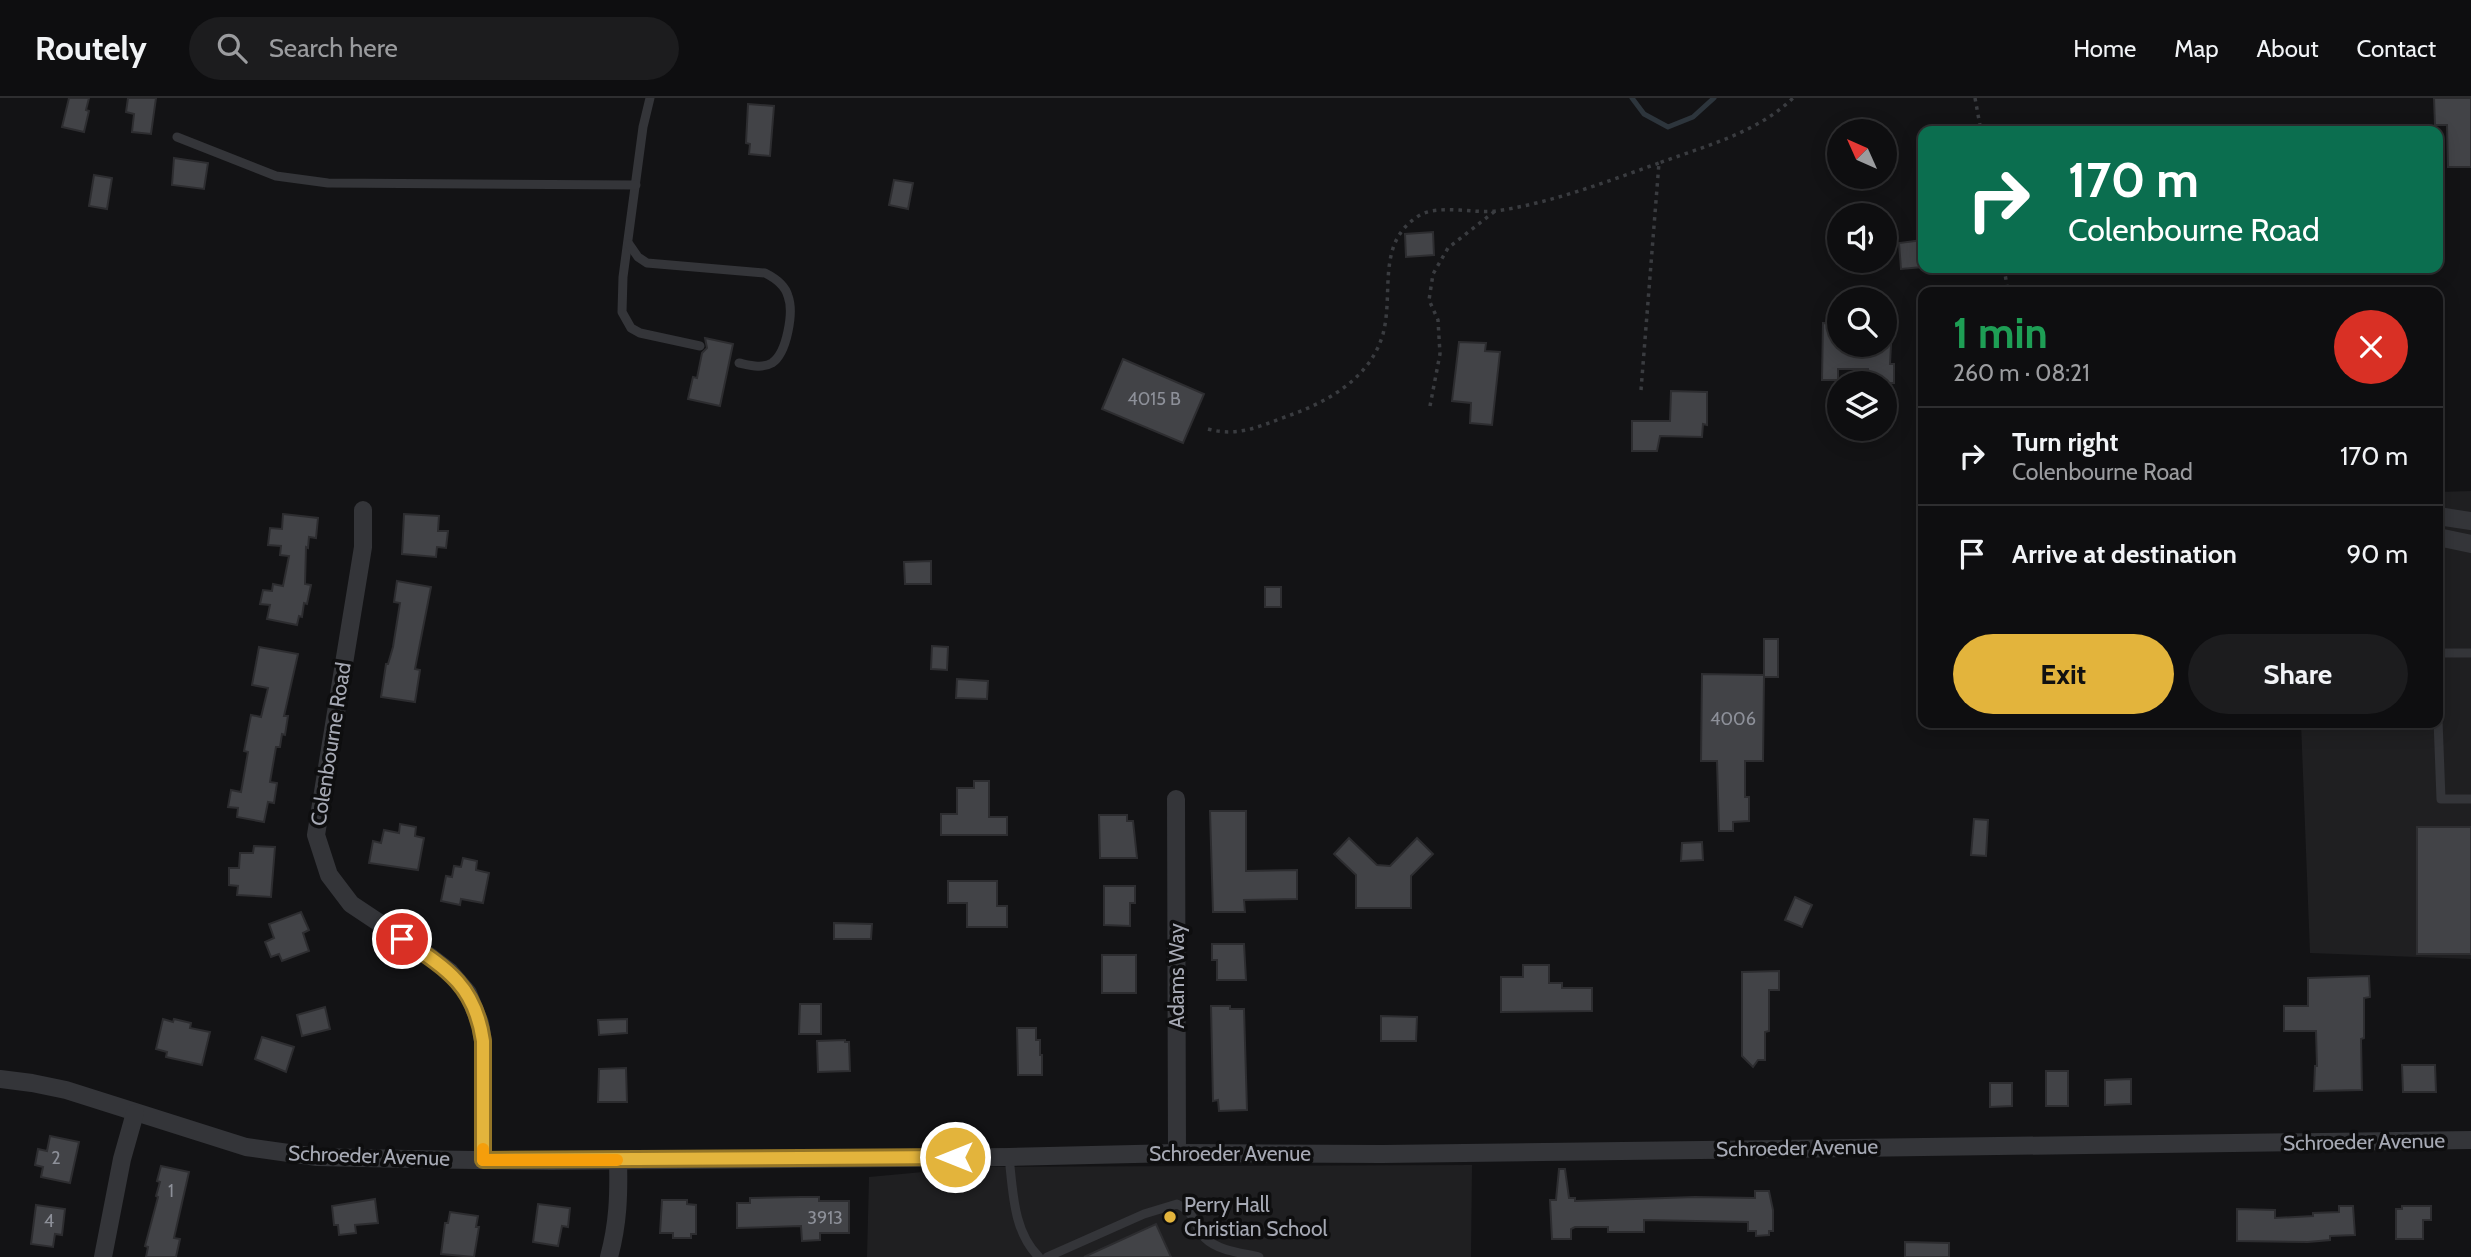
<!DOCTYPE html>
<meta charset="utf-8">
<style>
body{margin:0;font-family:Cabin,sans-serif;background:#1c1c1e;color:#f1f3f6;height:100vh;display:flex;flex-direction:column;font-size:26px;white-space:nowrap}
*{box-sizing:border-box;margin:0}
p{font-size:23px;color:#9b9c9f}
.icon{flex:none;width:38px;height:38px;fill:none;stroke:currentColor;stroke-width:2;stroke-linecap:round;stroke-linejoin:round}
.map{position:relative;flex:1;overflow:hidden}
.details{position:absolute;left:1918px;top:189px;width:525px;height:441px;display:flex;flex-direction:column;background:#0e0e10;border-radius:14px;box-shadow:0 4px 18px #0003,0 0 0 2px #2e2e30}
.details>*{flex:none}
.guide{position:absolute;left:1918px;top:28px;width:525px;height:147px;border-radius:14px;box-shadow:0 4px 18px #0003,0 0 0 2px #2e2e30;background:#0b6e4f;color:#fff;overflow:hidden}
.needle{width:46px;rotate:315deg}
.buttons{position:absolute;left:1827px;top:21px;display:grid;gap:14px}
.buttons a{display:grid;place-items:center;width:70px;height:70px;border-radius:50%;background:#0e0e10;box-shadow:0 4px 18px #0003,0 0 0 2px #2e2e30;font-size:35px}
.pin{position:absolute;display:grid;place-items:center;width:60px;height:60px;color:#fff;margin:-30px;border:4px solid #fff;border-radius:50%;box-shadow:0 2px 7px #0007}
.me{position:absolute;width:77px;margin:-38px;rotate:270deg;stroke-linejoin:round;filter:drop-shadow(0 0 5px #0008)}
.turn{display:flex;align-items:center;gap:24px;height:147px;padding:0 35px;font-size:32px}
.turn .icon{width:91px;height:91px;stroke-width:2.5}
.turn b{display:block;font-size:49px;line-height:60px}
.round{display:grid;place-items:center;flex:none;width:74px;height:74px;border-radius:37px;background:#1c1c1e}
.headline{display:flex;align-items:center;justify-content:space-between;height:119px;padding:0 35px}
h1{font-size:42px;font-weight:800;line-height:52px;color:#1e9e55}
.cta{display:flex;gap:14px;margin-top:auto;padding:14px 35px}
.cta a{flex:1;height:80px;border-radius:42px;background:#e3b43c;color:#111;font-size:28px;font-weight:800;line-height:80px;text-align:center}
.cta a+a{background:#1c1c1e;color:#f1f3f6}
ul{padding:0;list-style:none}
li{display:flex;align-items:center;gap:21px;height:98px;padding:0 35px;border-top:2px solid #2e2e30}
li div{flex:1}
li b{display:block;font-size:26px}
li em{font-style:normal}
header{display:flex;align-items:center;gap:42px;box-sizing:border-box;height:98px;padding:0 35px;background:#0e0e10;border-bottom:2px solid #2e2e30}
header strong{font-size:33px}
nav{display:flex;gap:38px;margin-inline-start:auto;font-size:24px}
.search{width:490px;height:63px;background:#1c1c1e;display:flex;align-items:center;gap:18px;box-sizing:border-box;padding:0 24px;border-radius:38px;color:#9b9c9f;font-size:26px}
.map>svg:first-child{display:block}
</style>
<header>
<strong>Routely</strong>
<div class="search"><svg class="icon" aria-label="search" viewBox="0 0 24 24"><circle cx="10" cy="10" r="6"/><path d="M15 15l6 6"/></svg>Search here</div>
<nav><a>Home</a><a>Map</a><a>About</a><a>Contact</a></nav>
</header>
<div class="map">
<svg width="2471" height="1159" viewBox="0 0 2471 1159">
<rect width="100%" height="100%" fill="#131315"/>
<g fill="#1f1f21">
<path d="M2471,393V861L2310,855L2301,625H2438V394Z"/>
<path d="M1472,1067L1471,1159H867L869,1079L977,1069Z"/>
</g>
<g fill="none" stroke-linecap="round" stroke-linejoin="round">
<path stroke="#2d353c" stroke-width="5" d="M1632,0L1644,16L1668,29L1693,19L1714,0"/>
</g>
<g fill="#424347" stroke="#2d2d30" stroke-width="2">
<path d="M69,0H89L86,12L89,13L84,34L62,29Z"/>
<path d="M128,0H156L151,36L132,34L134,16L126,14Z"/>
<path d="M2434,0H2471V69H2448L2447,27H2435Z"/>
<path d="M748,6L774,8L770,58L749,56L750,46L746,45Z"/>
<path d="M174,60L208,65L204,91L172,87Z"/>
<path d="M94,77L112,80L107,111L89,108Z"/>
<path d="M894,82L913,85L908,111L889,107Z"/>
<path d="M1433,134L1434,157L1406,159L1405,136Z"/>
<path d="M1923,142V169L1901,171L1899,145Z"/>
<path d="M1823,225L1839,226V247H1891L1890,266H1894V285H1868V271H1838V282H1822Z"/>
<path d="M705,240L733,246L720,308L688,301L693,279L697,280L702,255L707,250Z"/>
<path d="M1459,244L1486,245L1485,253L1500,254L1492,327L1470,325L1471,305L1452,303Z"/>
<path d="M1123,261L1204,296L1183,345L1102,311Z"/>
<path d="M1671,293L1707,294V327L1703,326L1702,339L1660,338L1657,353H1632V323H1670Z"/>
<path d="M283,416L318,420L316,440L309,439L308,450L306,449L305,486L311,487L307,506L304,505L302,519L299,518L297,527L267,521L270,507L260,506L263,492L272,493L273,486L283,488L289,458L280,457L281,448L268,447L270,430L282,431Z"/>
<path d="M404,416L439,418L438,433H448L446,450L437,449L436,459L402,456Z"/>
<path d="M931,463V486H905L904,464Z"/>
<path d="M397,483L431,489L415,571L420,572L415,604L381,599L386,566H388L393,549L400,505L394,504Z"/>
<rect x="1265" y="489" width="16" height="20"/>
<path d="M1764,541H1778V579H1764L1763,663H1745V699H1749V723L1733,724V733H1719L1717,663H1701L1702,576L1764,577Z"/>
<path d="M932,548L948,549L947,572L931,571Z"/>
<path d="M259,549L298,556L284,618H288L285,637L282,636L280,649H276L270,684L277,685L274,705L268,704L264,724L237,719L238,710L228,709L231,692L241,694L248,654L244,653L251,617L261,619L268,590L252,587Z"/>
<path d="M957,581L988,583L987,601L956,600Z"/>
<path d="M974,683H989V719H1007V737H941V716H957V690H974Z"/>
<path d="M1210,713H1246V773L1297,772V801L1244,802L1245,814H1213Z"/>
<path d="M1099,717H1127V723H1133L1137,760H1100Z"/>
<path d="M1974,721L1988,722L1986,758L1971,757Z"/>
<path d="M400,726L416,729L415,738L424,740L418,772L369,765L373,743L381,745L384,732L399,735Z"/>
<rect x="2417" y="729" width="54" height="127"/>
<path d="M1349,740L1377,767L1390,768L1417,740L1433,756L1411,778V810H1356V777L1334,756Z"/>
<path d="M1702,744L1703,762L1681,763L1682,745Z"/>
<path d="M254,748L275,749L271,799L237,797L238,788L229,787V770H239L240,755H253Z"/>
<path d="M463,760L477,763L476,772L489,775L483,805L461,801L460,807L441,803L446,778L452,779L454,768L461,769Z"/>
<path d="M948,783H997V808H1007V829H967V805H948Z"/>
<path d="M1104,788H1135V805H1130V828L1104,827Z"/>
<path d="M1795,799L1812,807L1802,829L1785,822Z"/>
<path d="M301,814L309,832L303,835L309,853L282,863L279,856L271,859L265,844L274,840L269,826Z"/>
<path d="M834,825L872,826L871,841H834Z"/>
<path d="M1212,846H1244L1246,882H1217V862H1212Z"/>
<rect x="1102" y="857" width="34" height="38"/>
<path d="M1523,867H1549V885H1562V890H1592V913L1501,914V879H1523Z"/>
<path d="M1779,873V892H1769V933L1765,934V962H1758L1753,969L1742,958V874Z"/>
<path d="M2369,878L2370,899L2364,900V940L2361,941L2362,992L2314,993L2315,968H2317L2316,933H2284V908H2308V880Z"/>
<path d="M800,906H821V936H799Z"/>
<path d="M1211,908H1230V911H1244L1247,1012L1219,1013L1218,1002L1213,1003Z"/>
<path d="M325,909L330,931L302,938L297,917Z"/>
<path d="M1381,918L1417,919L1416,943H1381Z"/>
<path d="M163,921L173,924L174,921L191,925L190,930L210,934L202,967L166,959L167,954L156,951Z"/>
<path d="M627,921V935L599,937L598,922Z"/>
<path d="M1017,930H1036V942H1040V957H1042V977H1018Z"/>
<path d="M262,939L294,949L286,974L255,961Z"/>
<path d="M845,942V944H849L850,973L818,974L817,943Z"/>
<path d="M2402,967H2435L2436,994H2403Z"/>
<path d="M626,970L627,1004H598L599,971Z"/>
<rect x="2046" y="973" width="22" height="35"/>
<path d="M2131,981V1006L2105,1007V982Z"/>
<path d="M1990,985H2012V1008L1990,1009Z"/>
<path d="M50,1038L79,1044L70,1085L41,1079L43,1069L35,1067L38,1051L47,1053Z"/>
<path d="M161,1068L189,1074L174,1140L180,1141L176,1159H146L148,1149L145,1148L158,1099L156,1098L160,1084L157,1083Z"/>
<path d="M1559,1071H1565L1569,1100H1575V1103L1695,1099L1755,1100V1093H1769L1773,1112V1133H1769V1137L1756,1138V1133H1748V1124L1644,1122V1134H1608V1129H1575L1571,1131V1141H1552L1550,1102H1556Z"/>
<path d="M801,1099H819V1103H849V1135H820V1142L802,1143L801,1128L737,1130V1105H750V1100Z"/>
<path d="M375,1101L378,1125L355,1127L356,1135L339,1137L338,1127H334L332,1108Z"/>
<path d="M662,1102H687V1106L696,1107V1136H691V1140H673V1135H660Z"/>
<path d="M538,1106L570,1110L568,1129L562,1128L558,1148L533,1144Z"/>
<path d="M36,1107L65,1111L62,1137L55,1136L53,1149L31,1146Z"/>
<path d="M2339,1108H2353L2355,1137L2330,1138V1142L2308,1144L2237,1143V1111L2275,1112V1120L2313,1118V1115L2339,1114Z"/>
<path d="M2402,1108H2431V1122H2423V1141H2396V1111H2402Z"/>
<path d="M450,1114L478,1118L476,1129H479L474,1159L441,1156L445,1125H448Z"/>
<path d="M1156,1126L1171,1159H1084Z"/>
<path d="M1905,1144L1949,1145V1159H1905Z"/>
</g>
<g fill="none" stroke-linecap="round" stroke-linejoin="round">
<g stroke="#3a3c40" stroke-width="3.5" stroke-dasharray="3.5 5" stroke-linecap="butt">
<path d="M1975,0L1981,33"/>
<path d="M2004,170L2008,194"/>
<path d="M1641,292L1659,65C1705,48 1757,35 1793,0"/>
<path d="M1430,308L1440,256L1438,222L1429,202L1433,176L1448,150L1495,113"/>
<path d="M1208,331C1237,339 1258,329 1285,319C1326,305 1370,281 1383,236C1394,195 1376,146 1417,119C1436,105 1474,116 1496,113C1551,105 1606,84 1659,65"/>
</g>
<g stroke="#343539" stroke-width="9">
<path d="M650,0L643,29L623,179L622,214L631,230L640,235L700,248"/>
<path d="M177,39L276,78L328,85L636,87"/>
<path d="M629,146L638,159L647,165L765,175C775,180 785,187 788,198C794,214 787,255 772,265C762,271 749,267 739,265"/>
<path d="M2438,555H2471"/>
<path d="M2438,622L2441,701H2471"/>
<path d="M1009,1059C1013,1093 1013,1134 1039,1159"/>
<path d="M1047,1159L1144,1116L1177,1106C1198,1116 1192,1127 1205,1140C1218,1153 1243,1155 1259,1159"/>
</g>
<g stroke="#343539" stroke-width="18">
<path d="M363,412V449L316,737L329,777L351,806L429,858L450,874L468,895L480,925L483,943V1062"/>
<path d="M2438,418L2471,423"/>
<path d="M2438,439L2471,446"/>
<path d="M1176,701L1177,1055"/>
<path d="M0,981L32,985L66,992L246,1049L317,1059L408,1061L551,1063L1009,1059L1177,1055L1382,1056L2471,1042"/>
<path d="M103,1159L122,1061L135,1015"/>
<path d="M609,1159C618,1126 619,1097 618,1062"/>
</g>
</g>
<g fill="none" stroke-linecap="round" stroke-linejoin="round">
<defs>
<path id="route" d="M402,841C446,870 475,887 483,943V1062L955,1059"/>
</defs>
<use href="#route" stroke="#947527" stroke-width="18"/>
<use href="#route" stroke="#e3b43c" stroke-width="12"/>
<path stroke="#f59e0b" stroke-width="12" d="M483,1051V1062H617"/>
</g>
<circle fill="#e3b43c" stroke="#0e0e0f" stroke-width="2.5" cx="1170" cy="1119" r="7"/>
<g text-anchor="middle" stroke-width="7" stroke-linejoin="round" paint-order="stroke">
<g font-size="18" fill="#8d9099">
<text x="1154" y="307">4015 B</text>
<text x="1733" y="627">4006</text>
<text x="56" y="1066">2</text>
<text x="171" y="1099">1</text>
<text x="825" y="1126">3913</text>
<text x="49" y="1129">4</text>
</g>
<g font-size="21" fill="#a6a9b4" stroke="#0e0e0f">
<text transform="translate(331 646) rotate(-81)" y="7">Colenbourne Road</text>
<text transform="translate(1177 878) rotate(-90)" y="7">Adams Way</text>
<text transform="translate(2364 1044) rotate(-1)" y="7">Schroeder Avenue</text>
<text transform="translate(1797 1050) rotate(-1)" y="7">Schroeder Avenue</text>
<text x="1230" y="1063">Schroeder Avenue</text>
<text transform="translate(369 1058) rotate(2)" y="7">Schroeder Avenue</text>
</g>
<g font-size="21" fill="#a6a9b4" stroke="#0e0e0f" text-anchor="start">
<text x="1184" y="1114">Perry Hall<tspan x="1184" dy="24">Christian School</tspan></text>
</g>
</g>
</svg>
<div class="buttons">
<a><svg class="needle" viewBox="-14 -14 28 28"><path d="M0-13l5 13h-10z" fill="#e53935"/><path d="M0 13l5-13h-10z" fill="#9b9c9f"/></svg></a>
<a><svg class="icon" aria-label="sound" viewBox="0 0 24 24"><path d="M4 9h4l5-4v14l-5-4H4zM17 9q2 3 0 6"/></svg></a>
<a><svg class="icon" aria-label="search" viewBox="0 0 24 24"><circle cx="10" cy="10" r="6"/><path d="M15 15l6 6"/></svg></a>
<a><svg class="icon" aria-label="layers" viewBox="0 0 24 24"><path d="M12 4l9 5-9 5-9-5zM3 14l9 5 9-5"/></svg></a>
</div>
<div class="pin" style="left:402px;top:841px;background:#d93025"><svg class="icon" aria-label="arrive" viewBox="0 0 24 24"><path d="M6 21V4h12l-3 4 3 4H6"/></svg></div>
<svg class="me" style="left:955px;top:1059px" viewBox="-20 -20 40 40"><circle r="17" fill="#e3b43c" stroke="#fff" stroke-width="3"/><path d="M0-11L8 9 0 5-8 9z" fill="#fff"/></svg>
<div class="guide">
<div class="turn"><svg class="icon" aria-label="right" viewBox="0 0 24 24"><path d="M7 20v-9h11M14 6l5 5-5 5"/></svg><div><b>170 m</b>Colenbourne Road</div></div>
</div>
<section class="details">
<div class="headline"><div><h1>1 min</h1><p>260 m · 08:21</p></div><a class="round" style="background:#d93025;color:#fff"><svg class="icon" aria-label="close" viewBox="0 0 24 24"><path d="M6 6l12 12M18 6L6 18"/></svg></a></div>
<ul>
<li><svg class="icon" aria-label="right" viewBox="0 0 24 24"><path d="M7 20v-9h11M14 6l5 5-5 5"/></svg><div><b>Turn right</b><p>Colenbourne Road</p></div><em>170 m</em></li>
<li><svg class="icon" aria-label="arrive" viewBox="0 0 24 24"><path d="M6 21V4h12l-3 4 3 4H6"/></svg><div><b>Arrive at destination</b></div><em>90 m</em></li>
</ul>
<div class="cta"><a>Exit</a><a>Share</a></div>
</section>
</div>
